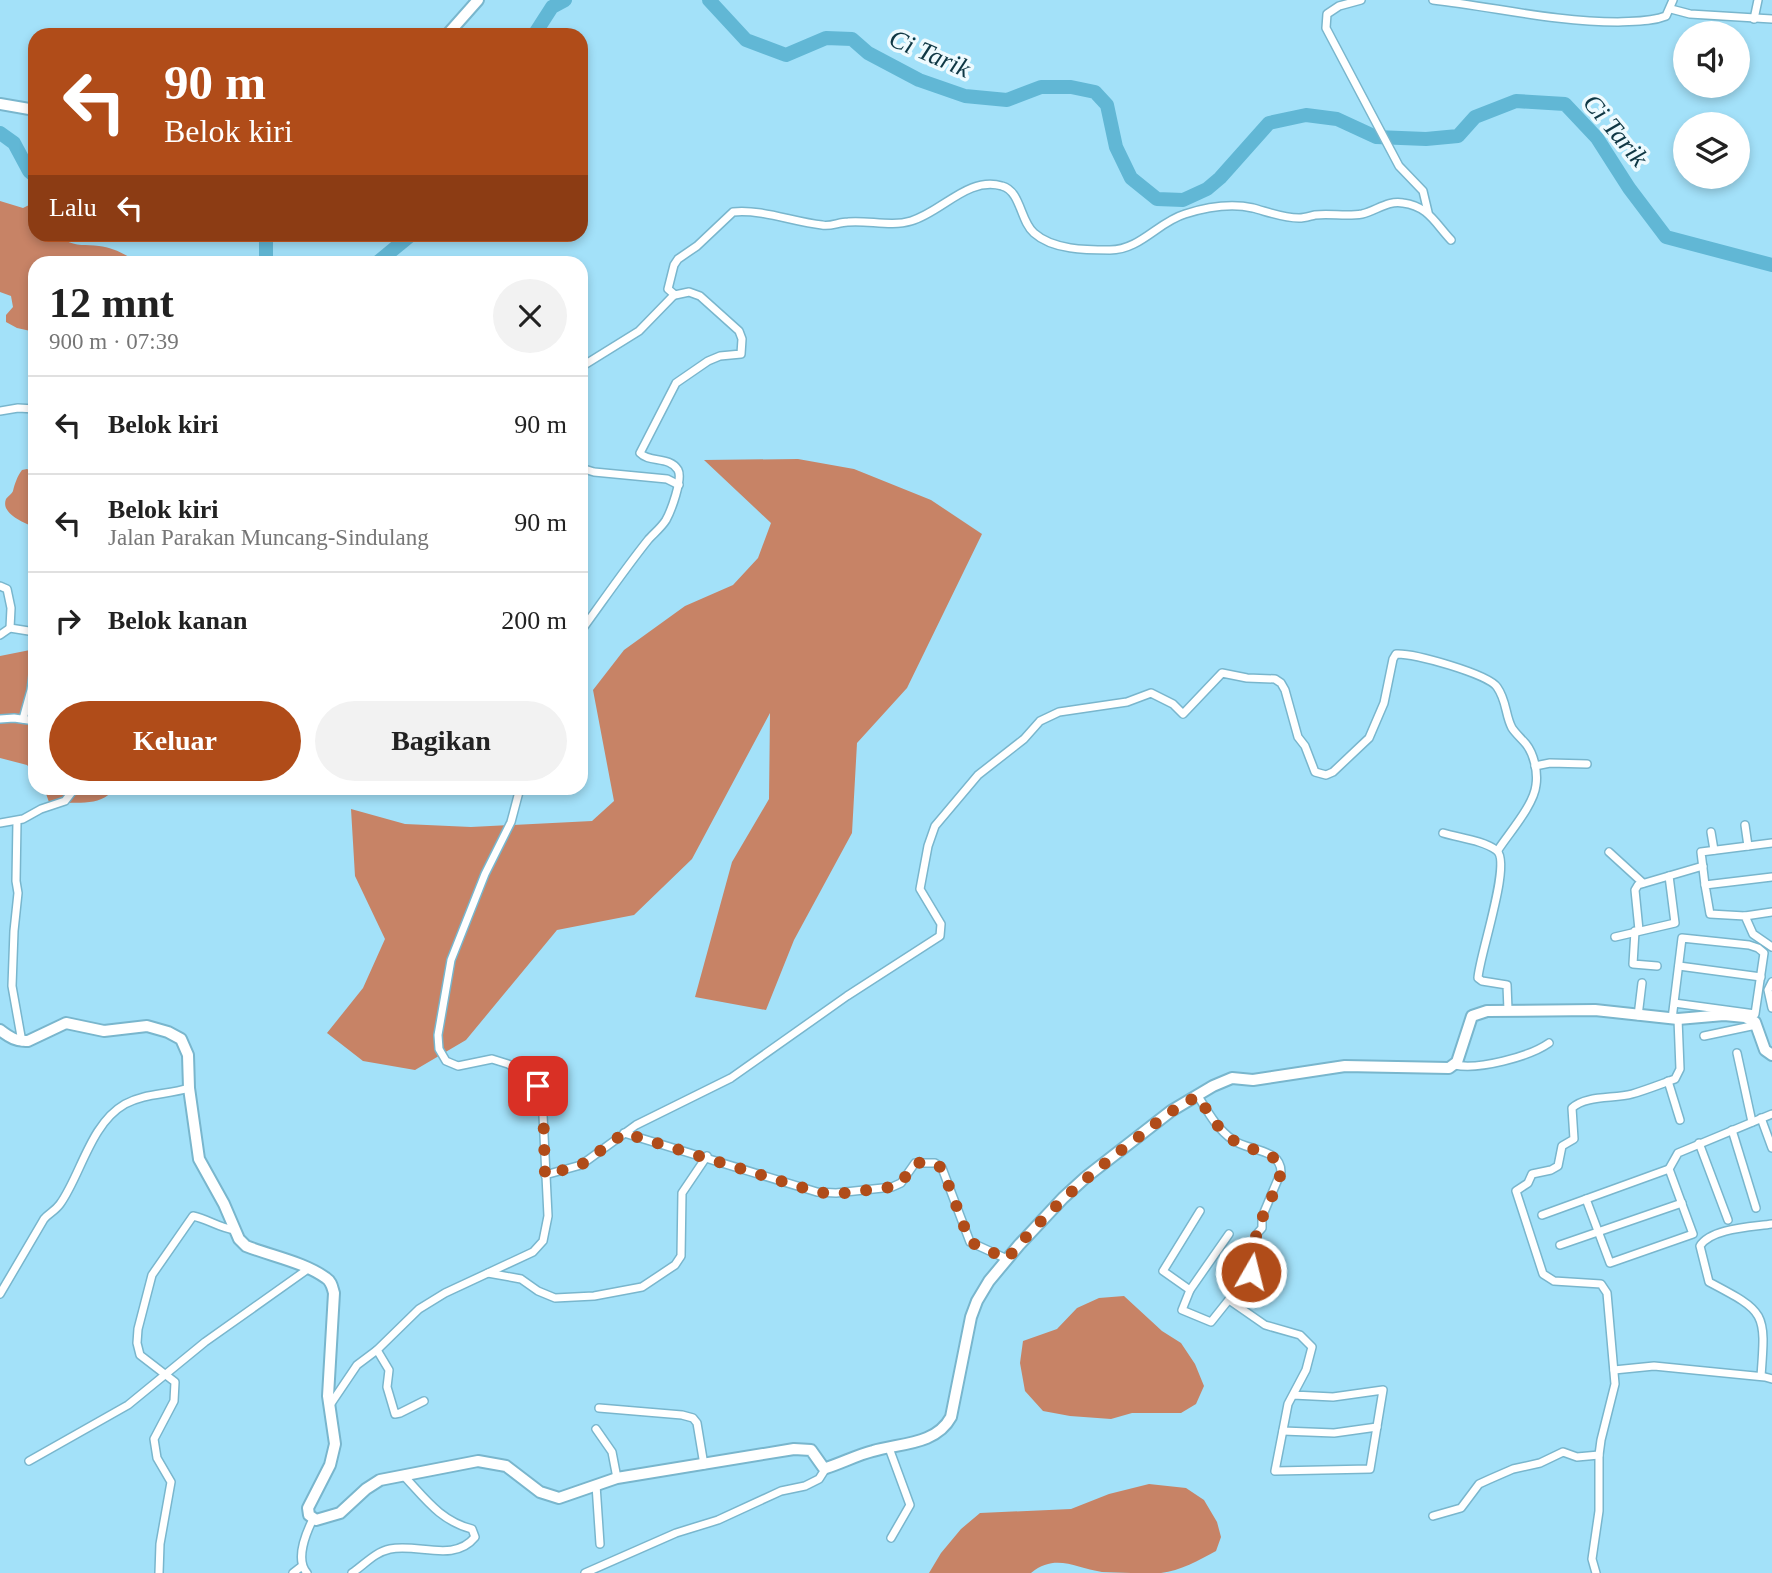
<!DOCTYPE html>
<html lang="id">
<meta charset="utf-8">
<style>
body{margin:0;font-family:"Times New Roman",serif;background:#f2f2f2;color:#222;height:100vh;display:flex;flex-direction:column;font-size:26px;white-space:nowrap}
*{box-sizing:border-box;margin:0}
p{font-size:23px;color:#767676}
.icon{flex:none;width:38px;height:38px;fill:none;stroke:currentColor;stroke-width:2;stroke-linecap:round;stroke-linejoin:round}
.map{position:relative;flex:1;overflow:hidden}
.sheet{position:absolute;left:28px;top:256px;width:560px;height:539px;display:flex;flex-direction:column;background:#fff;border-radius:21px;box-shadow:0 4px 10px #0003}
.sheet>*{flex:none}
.hud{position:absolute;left:28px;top:28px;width:560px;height:214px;border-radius:21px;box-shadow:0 4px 10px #0003;background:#b04c19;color:#fff;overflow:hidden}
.controls{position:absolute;left:1673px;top:21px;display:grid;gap:14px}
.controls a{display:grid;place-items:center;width:77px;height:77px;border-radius:50%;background:#fff;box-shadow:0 4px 10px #0003;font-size:35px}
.pin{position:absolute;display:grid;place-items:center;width:60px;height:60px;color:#fff;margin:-30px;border-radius:14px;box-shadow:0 4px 10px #0006}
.me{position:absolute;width:77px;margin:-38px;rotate:8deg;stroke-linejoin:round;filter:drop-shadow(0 0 5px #0008)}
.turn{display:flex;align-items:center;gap:24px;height:147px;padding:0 21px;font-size:32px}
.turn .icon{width:91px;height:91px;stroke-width:2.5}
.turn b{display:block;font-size:49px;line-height:60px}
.then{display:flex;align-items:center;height:66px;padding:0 21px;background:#0003;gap:14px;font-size:26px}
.round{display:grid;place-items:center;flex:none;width:74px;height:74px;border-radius:37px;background:#f2f2f2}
.head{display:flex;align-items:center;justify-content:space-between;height:119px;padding:0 21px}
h1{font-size:42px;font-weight:800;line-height:52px}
.button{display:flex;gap:14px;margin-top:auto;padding:14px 21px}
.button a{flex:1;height:80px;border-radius:42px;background:#b04c19;color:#fff;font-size:28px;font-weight:800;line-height:80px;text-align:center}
.button a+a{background:#f2f2f2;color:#222}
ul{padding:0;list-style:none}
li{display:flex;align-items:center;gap:21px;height:98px;padding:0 21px;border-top:2px solid #e0e0e0}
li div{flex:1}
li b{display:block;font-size:26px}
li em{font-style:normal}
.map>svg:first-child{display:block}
</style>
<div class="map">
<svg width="1772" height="1573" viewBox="0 0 1772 1573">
<rect width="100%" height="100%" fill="#a3e1f9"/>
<g fill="#c78366">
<path d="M0,201L23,208L35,202V234L65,235V240C76,247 86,244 99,246C112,247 127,255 137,262H35V332L17,328L6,322V315L13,307L11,296L0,292Z"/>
<path d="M798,459L854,469L931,500L982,534L907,688L857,743L852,833L794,940L766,1010L695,997L732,862L769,799L770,713L692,859L634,915L557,930L466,1040L415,1070L363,1061L327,1033L363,988L385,939L355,876L351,809L405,824L471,827L592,821L614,801L593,690L624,650L685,606L733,585L758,558L771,523L704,460Z"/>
<path d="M27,469L35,473V527C26,524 0,514 6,499C8,496 12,494 13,491C15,483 17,477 22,470Z"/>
<path d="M35,649V775L27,765L0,758V656Z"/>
<path d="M44,788H115C99,810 73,799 50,805Z"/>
<path d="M1124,1296L1162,1331L1181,1343L1195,1364L1204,1386L1196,1404L1181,1413H1132L1111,1419L1070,1416L1043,1411L1025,1391L1020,1363L1023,1341L1057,1329L1077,1308L1099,1298Z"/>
<path d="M1149,1484L1186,1488L1204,1500L1217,1522L1221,1537L1216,1551C1199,1560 1180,1571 1161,1573C1143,1573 1120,1573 1102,1572C1075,1568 1056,1553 1031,1573H929L941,1553L961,1529L980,1513L1071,1509L1109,1494Z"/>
</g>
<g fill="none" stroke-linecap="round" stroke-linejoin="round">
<g stroke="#61b7d5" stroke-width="14">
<path d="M709,0L746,40L786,55L826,38L852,39L868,53L919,80L965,96L1007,100L1041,87H1071L1095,92L1107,105L1116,147L1131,178L1157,199L1183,200L1207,189L1220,178L1269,123L1306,115L1337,119L1376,137L1426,139L1458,136L1475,117L1516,101L1565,104L1597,138L1629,188L1666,237L1772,265"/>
<path d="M534,35L552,7L565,0"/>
<path d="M0,133L14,143L29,171L35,176"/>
<path d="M266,262V234"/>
<path d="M378,262L412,234"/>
</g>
<defs>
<g id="street">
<path d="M1361,0L1339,6L1327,14L1326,28L1399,166L1423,191L1428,212"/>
<path d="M1433,0C1495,7 1555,22 1618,22C1634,21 1651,22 1666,16L1673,0"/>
<path d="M1671,9L1690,14L1772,19"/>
<path d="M1754,19L1758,0"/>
<path d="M581,367L639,331L674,295"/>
<path d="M0,411L18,408L35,409"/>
<path d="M581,468L594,472L667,479L679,485"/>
<path d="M0,586L7,589L11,608L10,628L35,632"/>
<path d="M581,631C603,601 624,570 648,540C653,534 661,528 666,520C671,511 683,479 678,470C670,456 649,463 640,453L676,383L708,361L720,356L741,354L742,339L739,331L700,296L689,292L675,295L668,289L674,265L678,259L697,246L733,212C762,209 793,222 822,225C830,227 839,222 848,222C868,220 891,227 911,221C942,212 968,176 1002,186C1021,191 1020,221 1034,233C1053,250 1086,250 1110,250C1140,250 1158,222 1185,214C1207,207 1230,203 1253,208C1268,212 1283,218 1299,218C1305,218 1310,216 1315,215C1331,213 1346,217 1362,214C1376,211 1388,200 1403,203C1428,206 1435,223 1451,240"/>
<path d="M0,635L10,628"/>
<path d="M0,719L14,718L35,721"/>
<path d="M23,719L31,690L35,660"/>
<path d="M1535,766L1550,763L1587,764"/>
<path d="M17,821L16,881L18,893L14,931L12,986L22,1042"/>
<path d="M0,823L23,819L41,809L65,801L75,788"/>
<path d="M1745,825L1748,846"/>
<path d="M1711,832L1714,850"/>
<path d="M1443,833C1459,838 1482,840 1496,850C1513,860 1479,956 1478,978L1482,981L1507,985L1508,1010"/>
<path d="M1609,852L1643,883"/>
<path d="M1772,877L1705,885L1710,914L1745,916L1753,934L1772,947"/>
<path d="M1705,885L1701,852L1772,843"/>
<path d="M1745,916L1772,912"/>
<path d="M1639,930L1635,890L1638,885L1703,866"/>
<path d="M1635,931L1633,964L1657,966"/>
<path d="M1615,937L1675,923L1669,876"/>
<path d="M1679,966L1761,977"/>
<path d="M1772,982L1768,990L1772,1008"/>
<path d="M1638,1016L1642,983"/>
<path d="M1672,1019L1682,938L1749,945L1758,948L1764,953L1755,1014L1674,1003"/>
<path d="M1704,1036L1756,1025"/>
<path d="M1737,1053L1752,1122"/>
<path d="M1455,1065C1478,1070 1529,1057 1549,1043"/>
<path d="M1668,1081L1680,1120"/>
<path d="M1198,1096C1208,1112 1217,1129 1233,1140C1247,1151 1281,1148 1281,1172L1262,1217V1228L1256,1235L1255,1261L1251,1272L1211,1322L1182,1310L1190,1290L1229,1234"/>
<path d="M1761,1118L1772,1148"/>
<path d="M1732,1130L1756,1208"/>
<path d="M624,1133L817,1192L836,1193L892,1187L901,1183L915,1163H935L942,1168L970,1242L1007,1259"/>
<path d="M1699,1143L1728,1220"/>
<path d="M545,1175L581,1165L636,1125L731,1078L847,996L940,936L941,924L920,889L928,846L935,826L978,775L1024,739L1040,721L1059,712L1127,702L1151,693L1173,704L1183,714L1222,673L1247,678L1275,679L1281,683L1285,690L1298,737L1305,746L1315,772L1326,775L1333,772L1369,738L1384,703L1393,659L1396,654C1414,653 1488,674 1497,687C1507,701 1505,715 1512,728C1516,734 1521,738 1526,744C1534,754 1538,772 1536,785C1534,805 1509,833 1498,850"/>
<path d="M1586,1199L1610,1263L1693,1234L1669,1169L1678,1153L1772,1114"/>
<path d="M1542,1215L1669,1169"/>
<path d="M1560,1245L1682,1203"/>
<path d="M488,1273L521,1279L538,1291L555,1298L594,1296L642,1287L675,1265L681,1256L682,1193L707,1156"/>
<path d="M1190,1290L1163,1271L1200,1211"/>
<path d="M0,1294L44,1219C49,1213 55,1211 60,1204C81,1175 90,1124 125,1104C145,1093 167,1095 189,1088"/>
<path d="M1229,1300L1265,1325L1300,1335L1312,1347L1306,1370L1288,1404L1275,1471L1370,1469L1383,1390L1333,1397L1293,1395"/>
<path d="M377,1350L389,1370L387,1387L395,1414L400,1413L424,1401"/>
<path d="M1614,1370L1654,1366L1765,1377L1772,1379"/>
<path d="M1761,1376C1766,1312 1766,1312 1709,1282L1700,1246C1711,1228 1753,1227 1772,1224"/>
<path d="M330,1405L357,1365L377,1350L419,1309L445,1293L533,1252L543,1241L548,1216L542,1095L538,1086L527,1074L508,1064L492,1059L458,1066L446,1061L439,1049L438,1035L451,960L485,874L511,822L520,788"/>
<path d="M599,1408L682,1415L693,1418L697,1423L704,1465"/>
<path d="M596,1429L612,1452L617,1478"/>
<path d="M1283,1431L1334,1433L1377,1427"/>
<path d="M889,1448L910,1505L891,1538"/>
<path d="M29,1461L128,1405L205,1342L308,1269"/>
<path d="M596,1485L600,1544"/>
<path d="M1433,1516L1461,1508L1479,1484L1490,1479L1513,1469L1540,1463L1563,1452L1577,1457L1599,1455"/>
<path d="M159,1573L160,1544L171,1482L157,1458L154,1439L174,1401L175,1382L140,1355L137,1343L138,1329L152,1275L193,1216C208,1219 219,1228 235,1230"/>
<path d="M293,1573L302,1566"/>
<path d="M307,1573C295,1560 306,1533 313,1519"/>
<path d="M352,1573C364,1565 375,1552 390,1549C418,1543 454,1563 475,1537L472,1529C440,1521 424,1497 403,1475"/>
<path d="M585,1573L676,1533L718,1520L781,1491L805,1486L819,1479L826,1468"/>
<path d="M1596,1573L1592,1559L1599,1511V1455L1601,1440L1615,1384L1607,1293L1601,1284L1554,1281L1543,1274L1516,1191L1528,1183L1532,1174L1551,1170L1558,1166L1562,1146L1574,1139L1572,1108C1586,1095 1614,1099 1632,1094C1646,1090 1661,1084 1675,1079L1680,1069L1678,1019"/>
</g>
<g id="secondary">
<path d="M447,35L478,0"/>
<path d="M0,104L35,110"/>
<path d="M0,1030C9,1037 17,1042 28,1041L66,1023L104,1031L147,1026L168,1032L181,1039L188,1055L189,1088L199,1159L224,1204L239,1239L246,1246C271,1256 304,1262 326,1278C332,1282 332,1287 334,1293L328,1396L335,1444L330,1465L308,1508L309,1515L316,1520L340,1513L366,1489L380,1480L478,1461L506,1466L540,1492L559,1498L617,1478L794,1449L811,1450L823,1467L826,1468C842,1463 857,1455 873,1451C900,1443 936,1445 951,1417L971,1317L977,1301L989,1281L1019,1245L1063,1198L1086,1177L1171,1111L1213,1086L1232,1078L1253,1080L1345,1066L1449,1068L1457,1062L1472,1016L1487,1011L1595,1010L1678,1019L1724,1015L1745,1017L1755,1022L1765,1050L1772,1055"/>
</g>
</defs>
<use href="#street" stroke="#79b6cd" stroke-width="10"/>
<use href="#secondary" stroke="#79b6cd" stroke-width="14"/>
<use href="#street" stroke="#fff" stroke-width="7"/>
<use href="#secondary" stroke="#fff" stroke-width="10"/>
</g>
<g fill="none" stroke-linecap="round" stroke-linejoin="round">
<path stroke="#b04c19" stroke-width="12" stroke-dasharray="0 21.6" d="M538,1086L543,1102L545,1175L581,1165L624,1133L817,1192L836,1194L892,1187L901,1183L915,1163L931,1162L942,1168L970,1242L1007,1259C1044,1214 1086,1177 1132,1142C1154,1125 1173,1108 1198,1096C1208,1112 1217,1129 1233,1140C1248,1152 1271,1148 1281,1167C1281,1183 1270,1199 1264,1213C1261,1221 1261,1226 1257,1234C1252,1244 1255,1260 1251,1272"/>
</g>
<g text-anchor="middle" stroke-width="7" stroke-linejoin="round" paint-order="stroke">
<g font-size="26" font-style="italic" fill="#0f3744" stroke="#eefafe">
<text transform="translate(930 53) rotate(23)" y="9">Ci Tarik</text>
<text transform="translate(1616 130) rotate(50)" y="9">Ci Tarik</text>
</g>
</g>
</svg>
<div class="controls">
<a><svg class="icon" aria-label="sound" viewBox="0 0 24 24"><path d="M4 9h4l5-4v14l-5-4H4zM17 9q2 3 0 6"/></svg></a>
<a><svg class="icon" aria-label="layers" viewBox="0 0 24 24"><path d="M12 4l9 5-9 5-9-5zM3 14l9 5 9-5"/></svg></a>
</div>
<div class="pin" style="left:538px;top:1086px;background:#d93025"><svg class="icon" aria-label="arrive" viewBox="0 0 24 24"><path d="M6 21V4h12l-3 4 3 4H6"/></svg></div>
<svg class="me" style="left:1251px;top:1272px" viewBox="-20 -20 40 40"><circle r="17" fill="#b04c19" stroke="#fff" stroke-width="3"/><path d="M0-11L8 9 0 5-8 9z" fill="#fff"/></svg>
<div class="hud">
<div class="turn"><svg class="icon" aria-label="left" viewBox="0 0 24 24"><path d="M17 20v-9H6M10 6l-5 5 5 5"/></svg><div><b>90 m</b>Belok kiri</div></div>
<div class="then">Lalu<svg class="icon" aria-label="left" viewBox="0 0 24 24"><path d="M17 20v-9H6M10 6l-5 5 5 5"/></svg></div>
</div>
<section class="sheet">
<div class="head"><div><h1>12 mnt</h1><p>900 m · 07:39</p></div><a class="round"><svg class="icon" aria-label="close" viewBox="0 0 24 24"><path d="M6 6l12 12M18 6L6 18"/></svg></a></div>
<ul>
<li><svg class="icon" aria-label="left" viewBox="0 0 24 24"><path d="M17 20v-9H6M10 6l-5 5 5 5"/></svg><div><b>Belok kiri</b></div><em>90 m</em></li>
<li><svg class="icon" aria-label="left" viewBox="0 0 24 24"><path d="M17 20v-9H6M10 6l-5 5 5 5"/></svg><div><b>Belok kiri</b><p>Jalan Parakan Muncang-Sindulang</p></div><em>90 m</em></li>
<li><svg class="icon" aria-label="right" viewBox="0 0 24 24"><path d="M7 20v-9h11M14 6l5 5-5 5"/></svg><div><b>Belok kanan</b></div><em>200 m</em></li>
</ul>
<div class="button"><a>Keluar</a><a>Bagikan</a></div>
</section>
</div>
